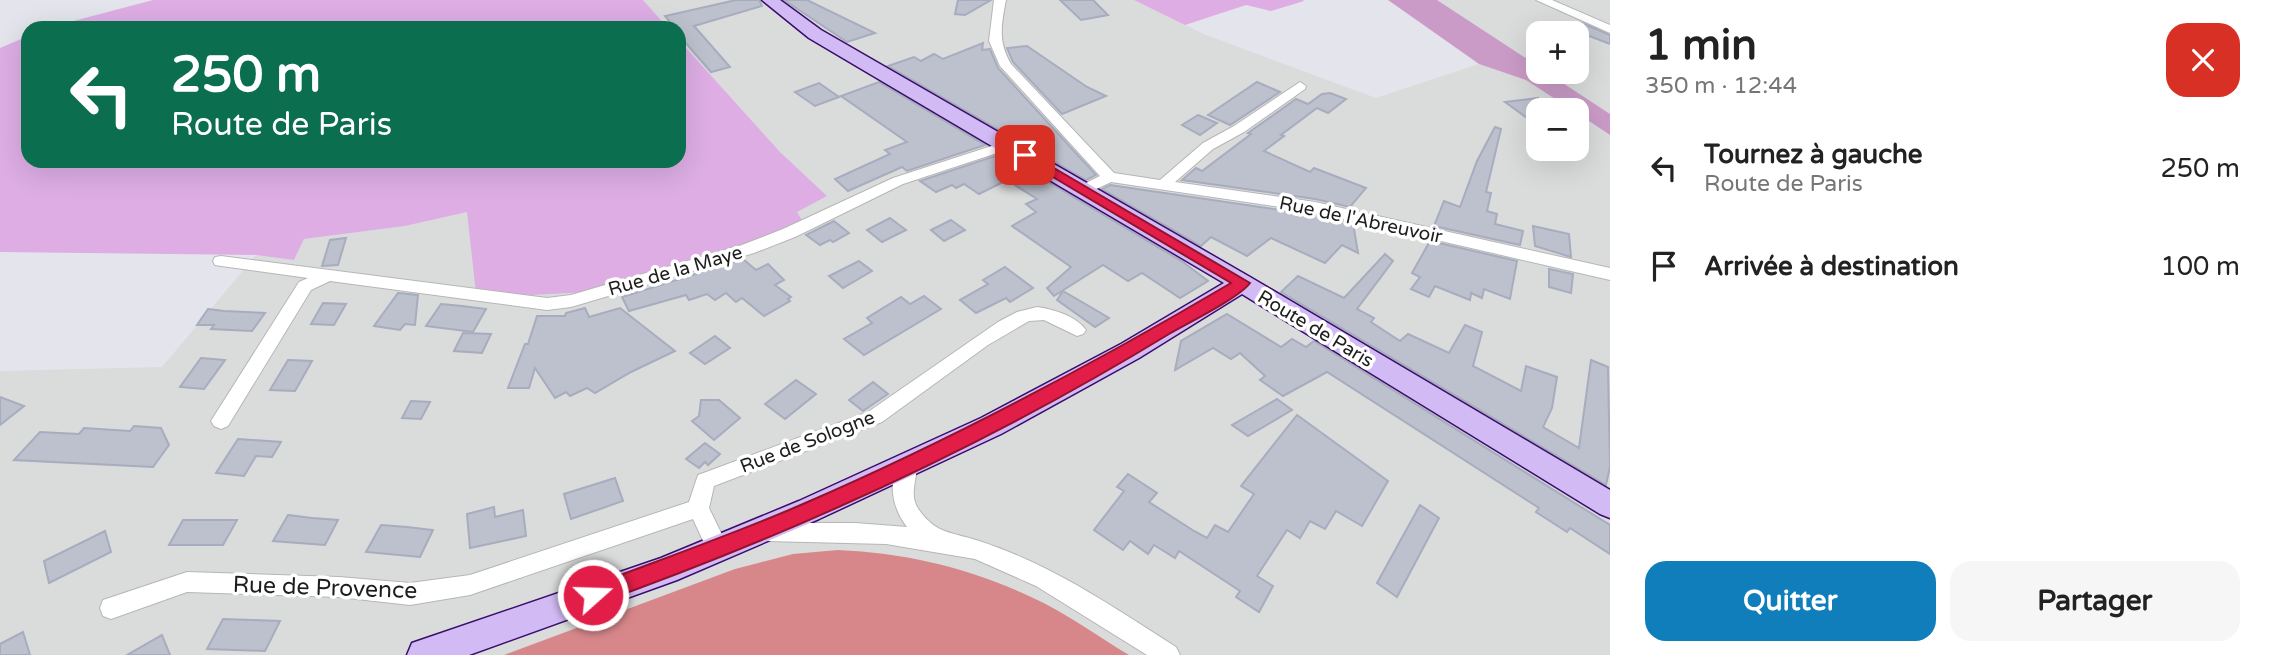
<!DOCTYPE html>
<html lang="fr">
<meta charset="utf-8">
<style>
body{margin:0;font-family:"Varela Round",sans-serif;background:#f6f6f6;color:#222;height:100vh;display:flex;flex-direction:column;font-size:26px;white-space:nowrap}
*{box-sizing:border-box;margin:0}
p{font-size:23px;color:#767676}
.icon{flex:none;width:38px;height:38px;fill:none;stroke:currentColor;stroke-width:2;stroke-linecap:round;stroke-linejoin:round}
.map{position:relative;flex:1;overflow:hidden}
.sheet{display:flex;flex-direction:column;background:#fff;width:665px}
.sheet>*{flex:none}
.guide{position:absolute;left:21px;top:21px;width:665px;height:147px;border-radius:21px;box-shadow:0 7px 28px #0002;background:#0b6e4f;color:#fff;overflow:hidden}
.tools{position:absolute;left:1526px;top:21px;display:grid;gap:14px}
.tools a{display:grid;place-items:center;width:63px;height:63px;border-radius:14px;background:#fff;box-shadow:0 7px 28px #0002;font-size:35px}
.pin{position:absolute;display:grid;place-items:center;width:60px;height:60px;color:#fff;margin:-30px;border-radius:14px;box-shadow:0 4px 10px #0006}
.me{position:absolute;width:77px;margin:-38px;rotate:70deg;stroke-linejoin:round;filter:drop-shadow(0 0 5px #0008)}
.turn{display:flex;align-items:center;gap:24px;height:147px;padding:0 35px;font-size:32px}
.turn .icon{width:91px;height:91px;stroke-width:2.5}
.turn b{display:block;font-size:49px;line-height:60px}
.round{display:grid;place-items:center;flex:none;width:74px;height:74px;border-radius:21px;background:#f6f6f6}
.overview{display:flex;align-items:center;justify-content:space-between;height:119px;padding:0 35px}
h1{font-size:42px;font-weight:700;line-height:52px}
.button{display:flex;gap:14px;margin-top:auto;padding:14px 35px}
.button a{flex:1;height:80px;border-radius:21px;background:#0f7ebb;color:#fff;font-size:28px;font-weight:700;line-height:80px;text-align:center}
.button a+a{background:#f6f6f6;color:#222}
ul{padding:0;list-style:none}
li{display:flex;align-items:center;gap:21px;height:98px;padding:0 35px}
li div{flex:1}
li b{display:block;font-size:26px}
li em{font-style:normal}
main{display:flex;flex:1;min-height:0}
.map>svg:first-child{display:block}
</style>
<main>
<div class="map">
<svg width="1610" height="655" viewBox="0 0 1610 655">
<rect width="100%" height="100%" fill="#e4e4ed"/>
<g fill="#dadbdb">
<path d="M643,0H1134L1206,35L1376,98L1479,64L1526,80L1572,110H1538V149H1577V113L1610,135V655H0V371L162,367L256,255L294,260L304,239L405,226L467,212L718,252L766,237L803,221L796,212L827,196L780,152L679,40V28H668Z"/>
<path d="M1437,0H1610V114L1546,72H1577V33H1538V66Z"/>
</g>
<g fill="#ddade4">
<path d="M153,0H643L668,28H47Z"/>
<path d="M1134,0H1303L1304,1L1271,11L1246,5L1185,25Z"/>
<path d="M28,36V161H679V40L780,152L827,196L797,212L803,222L766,237L589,292L530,295L476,293L467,212L405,226L304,239L294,260L256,255L0,252V48Z"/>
</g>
<path fill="#ca9bc7" d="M1388,0H1437L1538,66V72H1546L1610,114V135L1577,113V110H1572L1526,80L1479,64Z"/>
<path fill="#d7878a" d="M838,550C906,553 970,568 1031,597C1065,612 1097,636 1129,655H504L735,569L793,554Z"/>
<g fill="#bdc1cd" stroke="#a7acbe" stroke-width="2">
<path d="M736,0H759L762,6L694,26L730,67L711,72L684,41H679V28H675L665,16Z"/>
<path d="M784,0H807L875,33L847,42Z"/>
<path d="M958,0H991L965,15L955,14Z"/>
<path d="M1060,0H1093L1108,15L1081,20Z"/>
<path d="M1582,23L1610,35V44L1568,28Z"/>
<path d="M983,43L982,50L990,49L998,68L1096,175L1086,180L888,66L914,57L921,61L934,54L943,59Z"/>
<path d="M1027,46L1087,87L1106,96L1062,114L1013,62L1007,48Z"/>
<path d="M879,82L985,145L907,171L902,167L848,191L835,179L890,154L885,150L907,142L841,96Z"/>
<path d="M1257,82L1280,92L1230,125L1208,115Z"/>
<path d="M819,83L839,97L815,106L795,92Z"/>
<path d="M1330,93L1346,99L1328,113L1317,108L1281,135L1284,136L1264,151L1310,172L1314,168L1366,188L1350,207L1315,199L1182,180L1196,168L1202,171L1251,134L1248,133L1296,99L1308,104L1322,94Z"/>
<path d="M1538,98V126L1505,102Z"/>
<path d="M1198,115L1217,123L1200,135L1182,125Z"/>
<path d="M1495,127L1501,129L1486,192L1491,193L1487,211L1497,214L1495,224L1523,231L1520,245L1434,226L1444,201L1460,207L1477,161Z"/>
<path d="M1001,154L1183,262L1208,281L1180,298L1142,273L1128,281L1103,265L1054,296L1047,288L1071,267L1012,226L1036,212L1026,204L1037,199L1007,180L979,194L964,184L956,188L952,185L936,192L920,181Z"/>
<path d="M1110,185L1315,215L1353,223L1358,253L1342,245L1325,263L1271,238L1247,256L1211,237L1201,246L1102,189Z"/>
<path d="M890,218L906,230L882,242L867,230Z"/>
<path d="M951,220L965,230L944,241L931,230Z"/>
<path d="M834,221L849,233L833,242L830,240L820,245L806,235Z"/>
<path d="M1533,226L1569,234L1571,257L1535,246Z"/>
<path d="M346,238L338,265L322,266L330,240Z"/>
<path d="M1430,241L1517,261L1510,299L1484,289L1482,298L1471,293L1470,300L1435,286L1429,297L1411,289L1420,277L1412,273Z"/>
<path d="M1385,254L1393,261L1357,309L1374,318L1371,322L1400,341L1408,334L1449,353L1465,325L1482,332L1473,366L1521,391L1526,366L1557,377L1552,408L1543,427L1579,448L1591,360L1608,367L1610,467L1606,485L1281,292L1298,276L1344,298Z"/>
<path d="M743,259L756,270L768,264L784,280L775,285L791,297L788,299L790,301L764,316L742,298L736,302L726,293L715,300L707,294L689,300L686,295L629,311L622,297Z"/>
<path d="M859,261L872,271L843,288L829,276Z"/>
<path d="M1005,267L1033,288L1010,302L1006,298L976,313L960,300L988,284L983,280Z"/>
<path d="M1549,269L1573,274L1571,293L1549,287Z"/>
<path d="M1063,291L1094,309L1109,318L1095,327L1057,300Z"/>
<path d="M398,293L418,295L415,325L405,324L400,330L374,326Z"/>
<path d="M924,296L941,309L864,355L844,339L872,323L867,318L901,297L910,304Z"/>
<path d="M323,303L346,304L334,325L311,324Z"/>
<path d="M441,304L462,306L486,309L473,332L426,326Z"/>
<path d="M585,308L589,317L620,308L675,351L631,372L595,393L587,388L570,396L566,392L555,398L535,368L529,388H508L525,344H528L537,316H565L566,313Z"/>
<path d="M208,309L224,311L265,313L252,331L211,329L214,325H197Z"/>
<path d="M1227,314L1281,347L1292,339L1306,347L1314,341L1610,525V554L1570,528L1567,532L1536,512L1539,508L1327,372L1283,396L1260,380L1265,376L1240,353L1231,359L1213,348L1175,370L1181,341Z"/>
<path d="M463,333L491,334L482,353L454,351Z"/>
<path d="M715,336L730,348L705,364L690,353Z"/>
<path d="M201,358L225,360L204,389L180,387Z"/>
<path d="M288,360L312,361L295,391L270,390Z"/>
<path d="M796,380L816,394L785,419L765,404Z"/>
<path d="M873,382L888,394L863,411L849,400Z"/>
<path d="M0,397L24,406L0,425Z"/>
<path d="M1277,399L1292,410L1248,436L1232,425Z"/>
<path d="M701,400H719L740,418L714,440L692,421L699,416Z"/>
<path d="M411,401L430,402L421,419L402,418Z"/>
<path d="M1297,415L1388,481L1362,526L1336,511L1325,529L1310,521L1300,538L1287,530L1257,576L1273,586L1259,612L1236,597L1240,591L1179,551L1175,558L1154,545L1148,554L1130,541L1123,550L1094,530L1124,491L1117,487L1128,474L1157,493L1149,502L1194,531L1207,538L1215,525L1228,532L1254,494L1241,486Z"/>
<path d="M134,426L161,428L169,445L153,467L14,460L40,432L79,434L84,428L130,431Z"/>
<path d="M238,439L281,442L272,457L256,456L244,476L216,473Z"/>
<path d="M705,443L720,454L708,465L705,462L699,468L686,459Z"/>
<path d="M615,478L623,501L571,519L564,494Z"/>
<path d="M1420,505L1439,518L1397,597L1377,583Z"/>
<path d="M494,507L495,517L523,510L526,536L470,548L467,514Z"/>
<path d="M288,515L312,518L338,520L325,545L273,541Z"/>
<path d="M183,520H237L223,545H169Z"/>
<path d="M381,525L407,527L433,530L420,557L366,552Z"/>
<path d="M105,531L111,552L49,583L44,561Z"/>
<path d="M223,619L252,620L280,621L265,651L207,649Z"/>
<path d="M23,632L30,655H0V644Z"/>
<path d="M162,635L170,655H127Z"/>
</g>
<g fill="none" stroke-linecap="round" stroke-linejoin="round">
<defs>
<g id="street">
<path d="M994,0H1006C1001,25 998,42 1011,64L1114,173L1160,180L1203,143L1234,126L1300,82L1306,86L1305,89L1244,132L1213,149L1175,182L1315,202L1610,268V280L1315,212L1111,182L1088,193H1078L1076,190L1078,187L1100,176L1000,66L989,41Z"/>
<path d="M1536,0H1552L1610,25V33Z"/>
<path d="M1007,141L1012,142V148L903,184L795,237L754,253L571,307L547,310L330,281L311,290L228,426L221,429L214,426L211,421L299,282L308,278L221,266L215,265L213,261L215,257L221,256L547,298L571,295L742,245L783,229L893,178Z"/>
<path d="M1037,307C1053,309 1076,316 1086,330L1083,334L1077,336L1044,320L1029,321L988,345L882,422L714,486L709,508L729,549L726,556L718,559L710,556L693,519L470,595L410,605L339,597L187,592L111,619L103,616L100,608L103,600L187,572L339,577L410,583L470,575L689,502L698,475L868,412L998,322L1017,312Z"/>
<path d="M907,457L914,459C922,474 906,492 919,510C937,535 953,532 979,541C1051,564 1113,607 1176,647L1180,655H1147L1036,586L975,559L886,544L767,541L759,539L756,532L759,525L767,523H855L907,527C891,506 888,482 900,459Z"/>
</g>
<path id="secondary" d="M762,0H780L821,30L1250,277L1610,490V518L1600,514L1242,294L1139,358L1001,434L819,519L677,580L469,655H407L412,643L661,558L799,501L981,418L1121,344L1224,283L809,38Z"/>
</defs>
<use href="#street" stroke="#b6b6b6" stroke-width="2"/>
<use href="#secondary" stroke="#390d6b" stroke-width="3"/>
<use href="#street" fill="#fff" fill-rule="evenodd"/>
<use href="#secondary" fill="#d2bbf4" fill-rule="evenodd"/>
</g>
<path fill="#e11d48" stroke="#92132f" stroke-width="2" d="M1025,151L1250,283C1239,298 1188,323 1169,334C989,444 793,534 593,605L586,602L583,595L586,588C659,560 732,535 803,504C951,440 1092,365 1231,283L1021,158V152Z"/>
<g text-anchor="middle" stroke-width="7" stroke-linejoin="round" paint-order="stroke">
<g font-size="19" fill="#1d1d1d" stroke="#fff">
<text transform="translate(1361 219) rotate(12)" y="7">Rue de l'Abreuvoir</text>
<text transform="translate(675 270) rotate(-16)" y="7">Rue de la Maye</text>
<text transform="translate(1316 328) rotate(31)" y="7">Route de Paris</text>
<text transform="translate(807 441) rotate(-21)" y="7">Rue de Sologne</text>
</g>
<g font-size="23" fill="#1d1d1d" stroke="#fff">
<text transform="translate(325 587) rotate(2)" y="8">Rue de Provence</text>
</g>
</g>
</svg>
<div class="tools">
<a>+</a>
<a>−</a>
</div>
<div class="pin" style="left:1025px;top:155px;background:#d93025"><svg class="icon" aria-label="arrive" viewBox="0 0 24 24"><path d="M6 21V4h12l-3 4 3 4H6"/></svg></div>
<svg class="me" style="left:593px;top:595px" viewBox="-20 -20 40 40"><circle r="17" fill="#e11d48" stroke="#fff" stroke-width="3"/><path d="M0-11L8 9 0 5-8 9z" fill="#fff"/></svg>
<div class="guide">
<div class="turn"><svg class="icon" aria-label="left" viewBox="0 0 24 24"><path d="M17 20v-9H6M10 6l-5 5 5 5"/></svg><div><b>250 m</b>Route de Paris</div></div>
</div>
</div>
<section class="sheet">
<div class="overview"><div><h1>1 min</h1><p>350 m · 12:44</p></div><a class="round" style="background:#d93025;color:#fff"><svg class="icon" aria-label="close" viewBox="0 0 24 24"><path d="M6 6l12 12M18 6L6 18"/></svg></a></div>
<ul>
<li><svg class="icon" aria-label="left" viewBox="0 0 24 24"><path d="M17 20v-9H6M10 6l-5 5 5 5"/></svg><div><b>Tournez à gauche</b><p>Route de Paris</p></div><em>250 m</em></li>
<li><svg class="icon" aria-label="arrive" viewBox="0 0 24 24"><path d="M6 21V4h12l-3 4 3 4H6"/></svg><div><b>Arrivée à destination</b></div><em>100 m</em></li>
</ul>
<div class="button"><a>Quitter</a><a>Partager</a></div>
</section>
</main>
